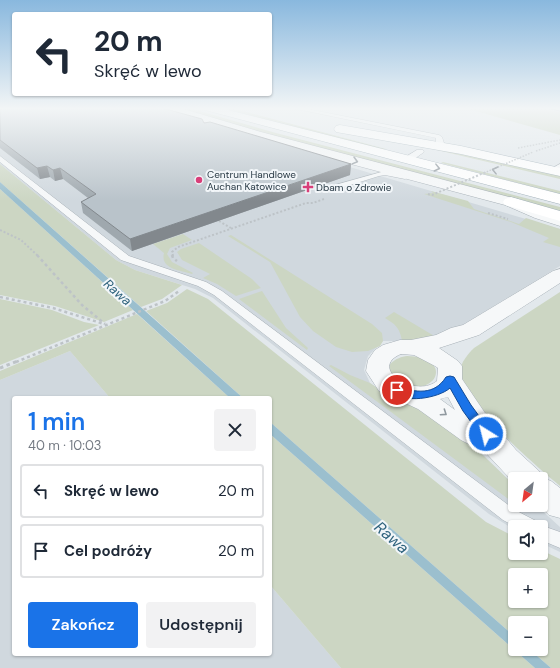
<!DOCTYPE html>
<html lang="pl">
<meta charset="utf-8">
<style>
body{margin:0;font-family:"DM Sans",sans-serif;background:#f2f2f3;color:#1f2937;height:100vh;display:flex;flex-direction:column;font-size:15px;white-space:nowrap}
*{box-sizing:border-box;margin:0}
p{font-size:13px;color:#747a83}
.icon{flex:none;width:22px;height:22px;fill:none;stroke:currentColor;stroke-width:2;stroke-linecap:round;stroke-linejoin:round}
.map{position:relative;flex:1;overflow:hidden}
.sheet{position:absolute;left:12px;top:396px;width:260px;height:260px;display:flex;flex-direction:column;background:#fff;border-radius:4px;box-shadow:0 1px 3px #0004}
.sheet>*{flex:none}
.guide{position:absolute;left:12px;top:12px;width:260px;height:84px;border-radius:4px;box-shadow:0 1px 3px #0004;background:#fff;color:#1f2937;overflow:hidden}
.needle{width:26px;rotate:209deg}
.controls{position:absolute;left:508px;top:472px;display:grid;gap:8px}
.controls a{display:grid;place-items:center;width:40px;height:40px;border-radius:4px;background:#fff;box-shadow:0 1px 3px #0004;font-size:20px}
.pin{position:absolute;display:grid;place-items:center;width:34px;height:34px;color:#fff;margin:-17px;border:2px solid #fff;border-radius:50%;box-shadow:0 1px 4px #0007}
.me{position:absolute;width:44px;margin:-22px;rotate:324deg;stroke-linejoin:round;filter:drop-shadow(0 0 3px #0008)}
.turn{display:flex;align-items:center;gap:14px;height:84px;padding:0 16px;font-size:18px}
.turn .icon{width:52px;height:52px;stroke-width:2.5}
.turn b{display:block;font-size:28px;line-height:34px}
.round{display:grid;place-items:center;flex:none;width:42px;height:42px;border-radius:4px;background:#f2f2f3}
.overview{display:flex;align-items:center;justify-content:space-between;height:68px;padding:0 16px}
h1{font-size:24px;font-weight:600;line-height:30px;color:#1a73e8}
.cta{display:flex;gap:8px;margin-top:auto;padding:8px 16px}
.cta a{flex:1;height:46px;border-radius:4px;background:#1a73e8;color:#fff;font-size:16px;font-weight:600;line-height:46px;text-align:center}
.cta a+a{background:#f2f2f3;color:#1f2937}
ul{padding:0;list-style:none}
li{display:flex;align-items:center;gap:12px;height:54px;margin:0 8px 6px;padding:0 8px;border:2px solid #e0e1e3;border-radius:4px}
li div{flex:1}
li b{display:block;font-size:15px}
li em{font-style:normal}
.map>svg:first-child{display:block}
</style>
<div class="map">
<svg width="560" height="668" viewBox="0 0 560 668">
<rect width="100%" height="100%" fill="#e2e8ec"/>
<g fill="#d0d8de">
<path d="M0,108L326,160L560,229V266L446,335L405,341H383L368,356L364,370L370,383L385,393L459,432L515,486V505H536L560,527V552L541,543V527H515V530L489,514L213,298L195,289L135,270L116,260L0,164Z"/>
<path d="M70,351L110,398H14V654H270V585L341,668H0V380Z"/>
</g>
<g fill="#ccd6c3" fill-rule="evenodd">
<path d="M178,108H189L276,133L560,207V213L330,152Z"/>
<path d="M223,108H231L386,149L382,150Z"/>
<path d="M465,108H542L560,112V135Z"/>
<path d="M425,146L560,175V179L424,147Z"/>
<path d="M443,162L560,191V194L441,163Z"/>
<path d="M0,164L116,260L135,270L182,285L162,299L141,307L0,182Z"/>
<path d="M0,189L133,310L104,322L55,306L0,295Z"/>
<path d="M431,191L468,201L474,209L519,224L526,218L560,229V247L543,242L549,238L511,222L424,194L433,193Z"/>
<path d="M183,234L192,240L170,248L167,254L172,262L193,273L192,274C179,270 160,269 164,253L153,244Z"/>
<path d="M231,235L372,324L382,333L383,341L380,346L368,351L352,352L336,347L313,331L300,317L270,262L228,236Z"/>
<path d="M199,243L252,279L261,288L236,296L217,284L203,278L210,274L182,260L177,252L181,249Z"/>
<path d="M187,289L208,299L486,522L515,537V553H541V550L560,559V668H551L529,649H541V623H515V637L270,422V398H243L146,311L167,303ZM515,575H541V601H515Z"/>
<path d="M262,291L286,328L308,348L307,350L239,299Z"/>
<path d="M560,292V486C537,467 459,400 460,371C461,362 468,354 474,348Z"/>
<path d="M0,299L52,310L84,322L99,325L0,365Z"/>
<path d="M394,312L436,337L446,332L447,333L436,340L405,341L402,340C399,327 396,325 385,318Z"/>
<path d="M137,314L230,398H110L70,351L0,380V371Z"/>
<path d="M407,356C461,358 430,407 394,377C380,366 397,357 407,356Z"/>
<path d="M331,365L350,375L370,383L385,393L403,401L459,432L515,486V504L329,366Z"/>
<path d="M270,434L535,668H341L270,585Z"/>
</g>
<g fill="#9bbfce">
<path d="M0,182L243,398H230L0,189Z"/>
<path d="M270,422L515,637V649H529L551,668H535L270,434Z"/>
</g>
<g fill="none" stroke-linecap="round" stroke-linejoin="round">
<defs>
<g id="lane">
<path d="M292,108H302L439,135L442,137L444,143L440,145L436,143V138Z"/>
<path d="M417,150H423L424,152L410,162H404V158Z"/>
<path d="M0,156L129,256L206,282L222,291L515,510L538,522L540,525L560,532V548L541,540V527H516L503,520L214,295L198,286L121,260L0,162Z"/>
<path d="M560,164V169L553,172L549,170Z"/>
<path d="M385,171L408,175L409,177L405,179L385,175L379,176L331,191L327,189L328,187Z"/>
</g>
<g id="street">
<path d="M164,108H180L261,132L517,199L560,216V226L535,218L505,205L253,138L166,110Z"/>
<path d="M560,269V283L479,335L439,348L458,361L462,366V379L485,413L516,450L539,471L543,478L551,481L560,488V518L549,515L539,505H541V479H515V484L486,453L461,440L418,409L379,391L366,371L368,360L375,350L383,345L400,340H411L436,335L451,328L463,325L553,271ZM401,354L414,355L435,366L438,368L437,381C415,399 367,368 401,354ZM448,397L455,410L440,399Z"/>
</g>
<g id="primary">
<path d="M203,108H220L560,194V204L205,110Z"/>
<path d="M340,125L461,146L560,168V176L461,154L336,132L334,129L336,126Z"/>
<path d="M511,197L560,211V221L505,205L503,202L505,199Z"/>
</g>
</defs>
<use href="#lane" stroke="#a7b0b7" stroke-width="1"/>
<use href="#street" stroke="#a7b0b7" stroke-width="1"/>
<use href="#primary" stroke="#a1b0b9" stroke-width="1"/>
<g stroke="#bdc3c7" stroke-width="1.5" stroke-dasharray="1.5 1.5" stroke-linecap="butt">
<path d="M518,148L560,140"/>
<path d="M536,151L560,143"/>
</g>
<g stroke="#bdc3c7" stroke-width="2" stroke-dasharray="2 2" stroke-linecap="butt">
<path d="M488,213L508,219"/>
<path d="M219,221L231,228"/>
<path d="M0,230L21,240L38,256"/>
<path d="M173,256L172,252L178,247L306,203H313L324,199"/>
</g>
<g stroke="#bdc3c7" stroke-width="2.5" stroke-dasharray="3 3" stroke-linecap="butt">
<path d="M37,255L82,305L105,324"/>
<path d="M172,255L173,258L177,261"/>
<path d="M0,297L53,308L104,324"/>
<path d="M16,362L165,301L179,291"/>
</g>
<path stroke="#bdc3c7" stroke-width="3" stroke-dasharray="3.5 3.5" stroke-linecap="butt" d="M0,368L18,361"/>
<use href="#lane" fill="#f6f8f9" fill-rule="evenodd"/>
<use href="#street" fill="#f6f8f9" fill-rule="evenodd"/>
<use href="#primary" fill="#fff" fill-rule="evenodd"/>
<path stroke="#7a8b97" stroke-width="1" d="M546,108L560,111"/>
<path stroke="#bdc3c7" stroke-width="1.5" stroke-dasharray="1.5 1.5" stroke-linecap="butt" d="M484,173L533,152"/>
<path stroke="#bdc3c7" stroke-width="2" stroke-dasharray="2 2" stroke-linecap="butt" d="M428,194L432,195L486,172"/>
</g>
<path fill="#9fa8ae" d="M0,108L204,123L351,164L350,175L132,251L83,213L81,202L88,198L63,179L55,181L50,177L40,179L0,148Z"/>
<g fill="#82888d">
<path d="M351,164L350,175L132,251L130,239Z"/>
<path d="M47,166L50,177L40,179L37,168Z"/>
<path d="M60,168L63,179L55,181L53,170Z"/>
</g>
<path fill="#b9c3ca" stroke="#82888d" d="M0,108H162L202,119L204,123L210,122L351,164L130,239L81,202L96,194L60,168L53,170L47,166L37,168L0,140Z"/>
<defs><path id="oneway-chevron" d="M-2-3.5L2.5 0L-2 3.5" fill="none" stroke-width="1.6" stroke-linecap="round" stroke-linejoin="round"/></defs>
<g stroke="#90999f">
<use href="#oneway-chevron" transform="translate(355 161) rotate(15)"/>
<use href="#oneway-chevron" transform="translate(444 413) rotate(34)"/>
</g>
<g stroke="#949ca2">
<use href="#oneway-chevron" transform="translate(437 168) rotate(14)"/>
<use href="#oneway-chevron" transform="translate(495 170) rotate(-166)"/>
</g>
<linearGradient id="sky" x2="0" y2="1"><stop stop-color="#89b8de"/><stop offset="0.54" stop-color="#f2f5f6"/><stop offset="1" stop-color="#f2f5f6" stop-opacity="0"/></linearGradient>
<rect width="560" height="201" fill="url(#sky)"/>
<path fill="#1a73e8" stroke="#114b97" d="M450,376L454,377L471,405L490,431L492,434L490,437H482L463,411L450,388C439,398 402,405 392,390L397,387C416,392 434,396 446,377Z"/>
<g fill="#d93f79" stroke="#f2f6f9" stroke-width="1.5">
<circle cx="199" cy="180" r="4"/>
<path d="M306 181h4v4h4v4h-4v4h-4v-4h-4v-4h4z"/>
</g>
<g text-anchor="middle" stroke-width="4" stroke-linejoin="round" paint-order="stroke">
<g font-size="10" fill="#293a45" stroke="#f2f6f9" text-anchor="start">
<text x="207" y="178">Centrum Handlowe<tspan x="207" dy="12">Auchan Katowice</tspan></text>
<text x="316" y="191">Dbam o Zdrowie</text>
</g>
<g font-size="13" font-style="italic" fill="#2f637d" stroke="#f2f6f9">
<text transform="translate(118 292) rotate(42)" y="5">Rawa</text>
</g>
<g font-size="16" font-style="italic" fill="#2f637d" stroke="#f2f6f9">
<text transform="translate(392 537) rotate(41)" y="6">Rawa</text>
</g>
</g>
</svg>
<div class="controls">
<a><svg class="needle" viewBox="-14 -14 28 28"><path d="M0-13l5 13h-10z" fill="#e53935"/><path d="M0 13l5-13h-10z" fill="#747a83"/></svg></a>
<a><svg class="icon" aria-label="sound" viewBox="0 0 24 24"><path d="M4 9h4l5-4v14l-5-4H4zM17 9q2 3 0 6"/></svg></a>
<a>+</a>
<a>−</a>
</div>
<div class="pin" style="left:397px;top:390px;background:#d93025"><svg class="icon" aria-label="arrive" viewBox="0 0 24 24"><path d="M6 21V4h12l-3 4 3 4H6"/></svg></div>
<svg class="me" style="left:486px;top:434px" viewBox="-20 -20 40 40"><circle r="17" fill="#1a73e8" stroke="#fff" stroke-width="3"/><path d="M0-11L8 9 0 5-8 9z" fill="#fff"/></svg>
<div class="guide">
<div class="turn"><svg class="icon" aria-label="left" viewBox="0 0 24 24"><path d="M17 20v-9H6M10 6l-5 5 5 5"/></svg><div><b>20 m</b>Skręć w lewo</div></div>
</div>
<section class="sheet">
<div class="overview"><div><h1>1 min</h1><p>40 m · 10:03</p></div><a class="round"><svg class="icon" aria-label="close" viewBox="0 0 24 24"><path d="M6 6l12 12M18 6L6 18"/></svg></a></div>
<ul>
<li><svg class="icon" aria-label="left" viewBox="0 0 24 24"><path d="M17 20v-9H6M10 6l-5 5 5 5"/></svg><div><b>Skręć w lewo</b></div><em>20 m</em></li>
<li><svg class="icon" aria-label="arrive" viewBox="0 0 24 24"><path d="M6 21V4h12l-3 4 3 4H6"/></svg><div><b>Cel podróży</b></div><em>20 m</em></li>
</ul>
<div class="cta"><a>Zakończ</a><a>Udostępnij</a></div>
</section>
</div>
